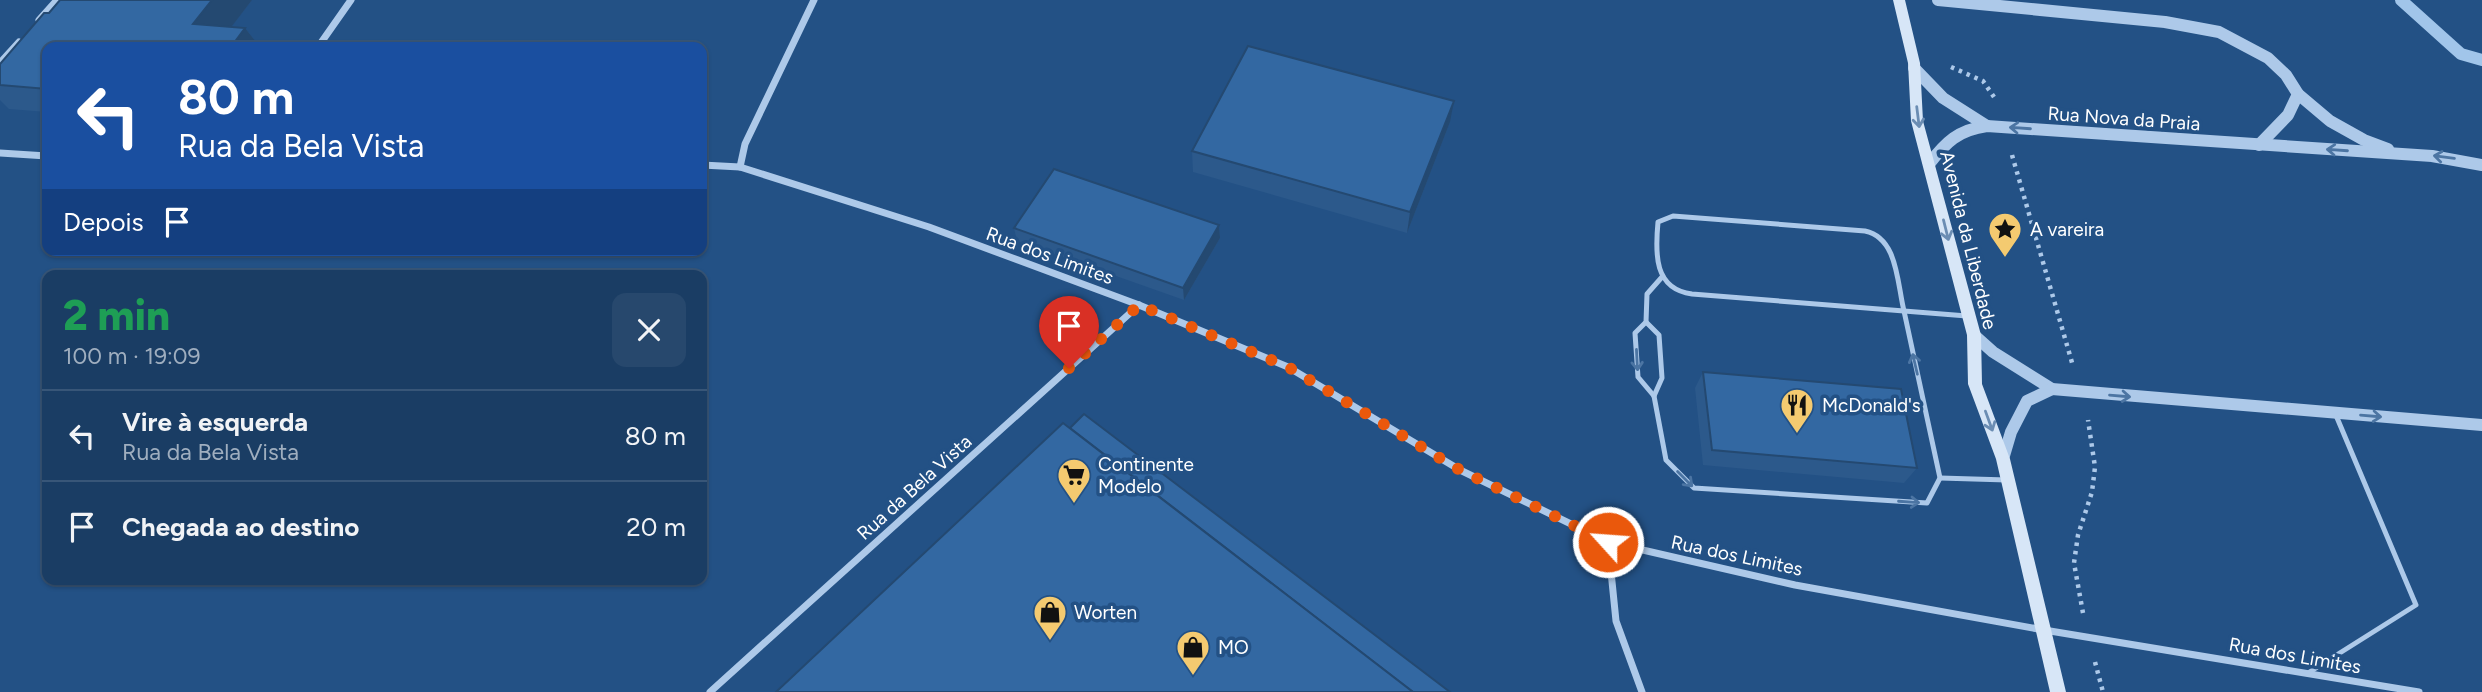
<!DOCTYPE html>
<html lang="pt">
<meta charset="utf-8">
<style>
body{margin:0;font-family:Figtree,sans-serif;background:#27486d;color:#f1f3f6;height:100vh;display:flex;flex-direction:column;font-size:26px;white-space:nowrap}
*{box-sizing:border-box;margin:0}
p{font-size:23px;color:#9faebf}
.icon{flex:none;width:38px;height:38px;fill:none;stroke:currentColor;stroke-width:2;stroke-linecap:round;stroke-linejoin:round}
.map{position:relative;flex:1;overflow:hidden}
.panel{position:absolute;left:42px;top:270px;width:665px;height:315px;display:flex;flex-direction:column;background:#1a3d64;border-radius:14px;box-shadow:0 2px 5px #0004,0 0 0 2px #385678}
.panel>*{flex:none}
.top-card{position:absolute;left:42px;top:42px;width:665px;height:214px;border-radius:14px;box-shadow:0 2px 5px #0004,0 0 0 2px #385678;background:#1a4fa0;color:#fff;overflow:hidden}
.pin{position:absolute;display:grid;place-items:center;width:60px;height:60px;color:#fff;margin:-72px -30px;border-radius:50% 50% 50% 0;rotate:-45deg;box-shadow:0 0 7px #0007}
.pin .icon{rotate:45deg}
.me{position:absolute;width:77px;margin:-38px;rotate:296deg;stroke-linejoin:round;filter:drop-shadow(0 0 5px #0008)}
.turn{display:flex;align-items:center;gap:24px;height:147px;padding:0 21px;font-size:32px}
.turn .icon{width:91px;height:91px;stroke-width:2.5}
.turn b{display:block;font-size:49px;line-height:60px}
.then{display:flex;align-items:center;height:66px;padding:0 21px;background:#0003;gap:14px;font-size:26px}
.round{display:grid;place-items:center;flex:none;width:74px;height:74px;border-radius:14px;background:#27486d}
.overview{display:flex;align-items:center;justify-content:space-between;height:119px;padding:0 21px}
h1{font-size:42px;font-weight:800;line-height:52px;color:#1e9e55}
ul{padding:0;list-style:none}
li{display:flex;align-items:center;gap:21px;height:91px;padding:0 21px;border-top:2px solid #385678}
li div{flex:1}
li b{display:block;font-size:26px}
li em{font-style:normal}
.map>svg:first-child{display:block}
</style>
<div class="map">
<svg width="2482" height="692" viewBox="0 0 2482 692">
<rect width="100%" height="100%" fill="#235185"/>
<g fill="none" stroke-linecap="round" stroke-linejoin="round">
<path stroke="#a1c5ea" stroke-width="12" d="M2401,0L2461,54L2482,60"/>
<g stroke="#adc9e9" stroke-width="4.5" stroke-dasharray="3.5 5" stroke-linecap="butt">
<path d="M1951,67L1983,81L1994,97"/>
<path d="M2012,155L2073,366"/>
<path d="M2083,613L2074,563L2078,535L2092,492L2095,467L2088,420"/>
<path d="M2095,662L2103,692"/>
</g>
<g stroke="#adc9e9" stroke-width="5">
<path d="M1673,216L1865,231C1898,238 1897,283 1904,311L1692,294C1654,289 1655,254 1658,222Z"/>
<path d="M1662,277L1647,294L1646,322L1635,333L1638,377L1654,396L1666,460L1694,488L1927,503L1940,478L1904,311"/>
<path d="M1904,311L1967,316"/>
<path d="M1646,322L1659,335L1662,378L1654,396"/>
<path d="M1940,478L2007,480"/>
<path d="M2308,673L2416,605L2335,413"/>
</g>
<g stroke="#adc9e9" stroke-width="7">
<path d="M39,20L57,0"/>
<path d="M318,47L351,0"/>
<path d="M0,63L19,42"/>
<path d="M0,153L47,156"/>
<path d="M702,165L740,167L929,227L1139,305L1288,367L1460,470L1608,542L1795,585L2044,630L2419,692"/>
<path d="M740,167L745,144L814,0"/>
<path d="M1608,542L1616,621L1642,692"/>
<path d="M710,692L1139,305"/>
</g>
<g stroke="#adc9e9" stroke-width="12">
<path d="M1938,0L2165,22L2219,32L2268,58L2286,75L2298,94L2330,121L2364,140L2388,149"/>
<path d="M1914,68L1943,98L1987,126"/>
<path d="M2259,145L2288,115L2298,94"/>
<path d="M1929,164C1946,142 1958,130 1987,126L2432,156L2482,165"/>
<path d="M1974,335L1993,352L2052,389L2482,425"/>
<path d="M2003,459L2011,432L2027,401L2052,389"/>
</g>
<path fill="#d7e6f7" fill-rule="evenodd" d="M1893,0H1905L1920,63L1923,121L1981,335L1982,384L2010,459L2066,692H2050L1996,459L1968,384L1967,335L1911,121L1908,63Z"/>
</g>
<g fill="#2c598b">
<path d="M60,0H252L231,27L245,28L260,47H47V112L9,109L0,100V64Z"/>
<path d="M1450,122L1407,233L1193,172L1192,151Z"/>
<path d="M1219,225L1220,238L1184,300L1017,241L1014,228Z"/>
<path d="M1703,372L1917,468L1904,483L1703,465L1695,388Z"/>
</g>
<g fill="#244971">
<path d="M212,0H252L216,47L193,24Z"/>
<path d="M245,28L260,47H231Z"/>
<path d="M1454,101L1450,122L1407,233L1410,212Z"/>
<path d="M1219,225L1220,238L1184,300L1183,288Z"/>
</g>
<g fill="#3368a2" stroke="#244971" stroke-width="2">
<path d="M60,0H212L193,24L245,28L231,47H47V89L0,85V64L44,13H49Z"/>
<path d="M1248,46L1454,101L1410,212L1192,151Z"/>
<path d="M1054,169L1219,225L1183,288L1014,228Z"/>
<path d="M1703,372L1901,389L1917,468L1712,450Z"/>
<path d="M1084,414L1450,692H1413L1070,428Z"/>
<path d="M1063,423L1413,692H776Z"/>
</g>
<defs><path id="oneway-shaft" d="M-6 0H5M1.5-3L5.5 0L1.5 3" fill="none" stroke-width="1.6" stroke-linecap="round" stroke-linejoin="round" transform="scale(1.75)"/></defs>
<g stroke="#6b8db3">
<use href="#oneway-shaft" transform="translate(1918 117) rotate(83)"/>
<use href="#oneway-shaft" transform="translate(1946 230) rotate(76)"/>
<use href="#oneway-shaft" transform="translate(1989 421) rotate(70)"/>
</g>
<g stroke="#4c75a3">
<use href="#oneway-shaft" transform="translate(2020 128) rotate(-176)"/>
<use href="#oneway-shaft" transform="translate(2337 150) rotate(-176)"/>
<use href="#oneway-shaft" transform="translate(2444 157) rotate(-173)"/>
<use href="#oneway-shaft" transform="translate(1637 360) rotate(87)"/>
<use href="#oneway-shaft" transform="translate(1915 364) rotate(-103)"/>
<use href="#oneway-shaft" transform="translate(2120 396) rotate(5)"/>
<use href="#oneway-shaft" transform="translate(2371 416) rotate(5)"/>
<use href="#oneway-shaft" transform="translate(1685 479) rotate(45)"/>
<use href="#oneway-shaft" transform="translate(1909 502) rotate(4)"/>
</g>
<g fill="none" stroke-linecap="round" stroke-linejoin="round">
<path stroke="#ea580c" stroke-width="12" stroke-dasharray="0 21.6" d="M1069,368L1139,305L1288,367L1460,470L1608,542"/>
</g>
<defs>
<symbol id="sight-pin" viewBox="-11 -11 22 30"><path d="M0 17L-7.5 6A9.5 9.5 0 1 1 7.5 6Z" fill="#f4ca70" stroke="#235185"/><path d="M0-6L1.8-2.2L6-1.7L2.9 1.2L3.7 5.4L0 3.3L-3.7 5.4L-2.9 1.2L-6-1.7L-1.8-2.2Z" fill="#111"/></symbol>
<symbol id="restaurant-pin" viewBox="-11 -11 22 30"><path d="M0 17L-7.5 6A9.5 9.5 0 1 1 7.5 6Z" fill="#f4ca70" stroke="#235185"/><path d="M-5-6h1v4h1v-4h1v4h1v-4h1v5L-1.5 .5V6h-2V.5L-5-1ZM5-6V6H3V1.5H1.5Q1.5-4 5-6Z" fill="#111"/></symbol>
<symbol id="supermarket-pin" viewBox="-11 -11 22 30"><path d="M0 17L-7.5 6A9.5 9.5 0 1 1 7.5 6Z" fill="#f4ca70" stroke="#235185"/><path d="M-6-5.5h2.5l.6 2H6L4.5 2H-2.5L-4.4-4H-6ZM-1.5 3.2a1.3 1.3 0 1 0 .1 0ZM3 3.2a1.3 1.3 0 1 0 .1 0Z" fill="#111"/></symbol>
<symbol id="shop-pin" viewBox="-11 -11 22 30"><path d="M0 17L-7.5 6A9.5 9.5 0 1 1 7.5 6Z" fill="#f4ca70" stroke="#235185"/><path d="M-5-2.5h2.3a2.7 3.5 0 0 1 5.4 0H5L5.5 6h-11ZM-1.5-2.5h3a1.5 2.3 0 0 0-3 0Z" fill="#111"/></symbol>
</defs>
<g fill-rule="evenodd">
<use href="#sight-pin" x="1986" y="210" width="38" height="52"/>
<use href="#restaurant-pin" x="1778" y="386" width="38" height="52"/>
<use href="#supermarket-pin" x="1055" y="456" width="38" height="52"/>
<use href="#shop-pin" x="1031" y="593" width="38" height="52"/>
<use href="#shop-pin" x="1174" y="628" width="38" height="52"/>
</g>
<g text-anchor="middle" stroke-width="7" stroke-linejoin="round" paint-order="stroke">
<g font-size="19" fill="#fff" stroke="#235185">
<text transform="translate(2124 118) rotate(4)" y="7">Rua Nova da Praia</text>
<text transform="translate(1969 240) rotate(76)" y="7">Avenida da Liberdade</text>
<text transform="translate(1050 255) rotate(20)" y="7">Rua dos Limites</text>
<text transform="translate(914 487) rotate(-42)" y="7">Rua da Bela Vista</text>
<text transform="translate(1737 555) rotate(12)" y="7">Rua dos Limites</text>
<text transform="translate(2295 655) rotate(10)" y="7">Rua dos Limites</text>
</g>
<g font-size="19" fill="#fff" stroke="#235185" text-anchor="start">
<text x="2030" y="236">A vareira</text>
<text x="1822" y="412">McDonald's</text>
<text x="1098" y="471">Continente<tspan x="1098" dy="22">Modelo</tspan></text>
<text x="1074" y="619">Worten</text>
<text x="1218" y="654">MO</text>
</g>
</g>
</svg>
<div class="pin" style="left:1069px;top:368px;background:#d93025"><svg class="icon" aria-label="arrive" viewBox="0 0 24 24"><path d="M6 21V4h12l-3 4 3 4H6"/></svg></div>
<svg class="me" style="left:1608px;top:542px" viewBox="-20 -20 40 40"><circle r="17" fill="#ea580c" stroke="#fff" stroke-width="3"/><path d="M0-11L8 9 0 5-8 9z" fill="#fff"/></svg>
<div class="top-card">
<div class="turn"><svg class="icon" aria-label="left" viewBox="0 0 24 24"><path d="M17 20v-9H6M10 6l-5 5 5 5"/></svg><div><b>80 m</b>Rua da Bela Vista</div></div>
<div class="then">Depois<svg class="icon" aria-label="arrive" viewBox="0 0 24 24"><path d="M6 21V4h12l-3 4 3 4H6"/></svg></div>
</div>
<section class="panel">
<div class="overview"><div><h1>2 min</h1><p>100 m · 19:09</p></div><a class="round"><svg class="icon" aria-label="close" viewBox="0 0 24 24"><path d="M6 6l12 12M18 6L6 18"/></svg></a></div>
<ul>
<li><svg class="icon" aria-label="left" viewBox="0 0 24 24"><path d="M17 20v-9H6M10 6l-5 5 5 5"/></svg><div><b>Vire à esquerda</b><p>Rua da Bela Vista</p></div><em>80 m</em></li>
<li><svg class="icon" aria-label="arrive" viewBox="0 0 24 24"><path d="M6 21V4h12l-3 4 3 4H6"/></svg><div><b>Chegada ao destino</b></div><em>20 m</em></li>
</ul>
</section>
</div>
